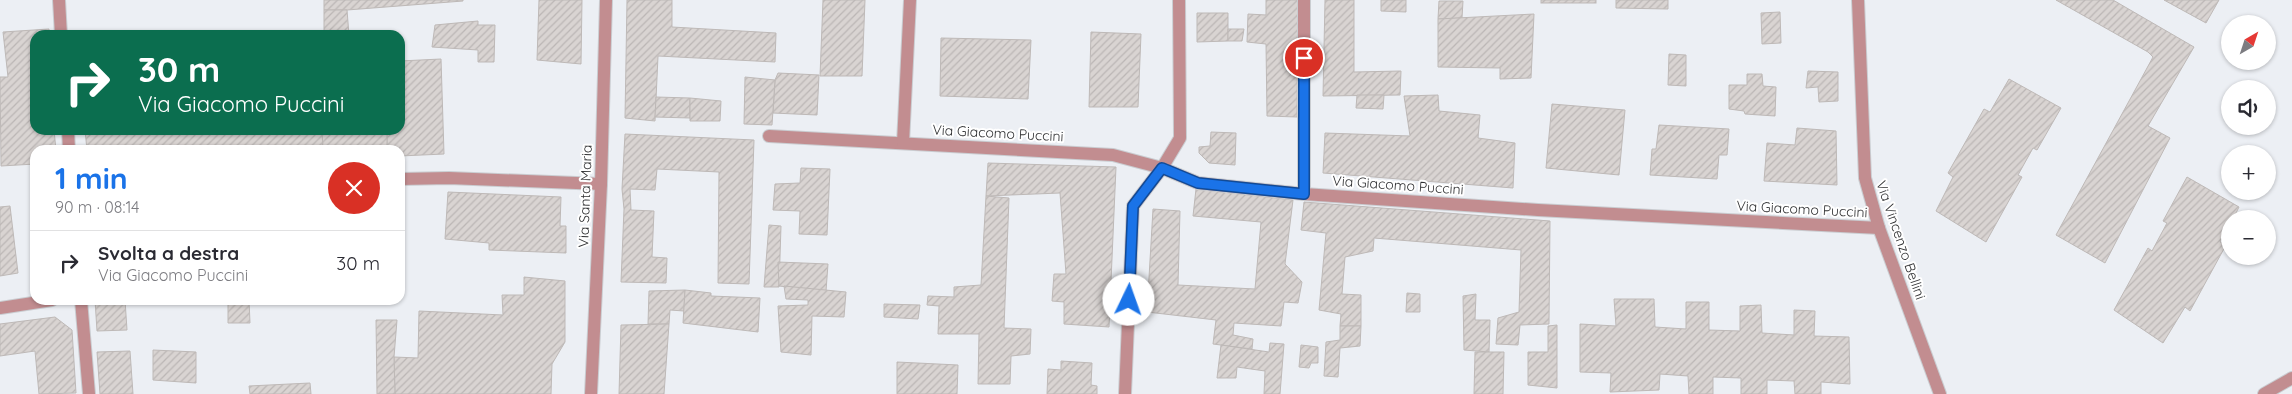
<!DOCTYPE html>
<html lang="it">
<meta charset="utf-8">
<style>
body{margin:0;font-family:Quicksand,sans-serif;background:#f2f2f3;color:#2b2b33;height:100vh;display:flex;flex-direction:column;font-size:19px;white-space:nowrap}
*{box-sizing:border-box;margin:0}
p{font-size:16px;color:#7c7c81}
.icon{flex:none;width:28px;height:28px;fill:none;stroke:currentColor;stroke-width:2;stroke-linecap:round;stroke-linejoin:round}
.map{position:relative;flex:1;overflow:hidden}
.side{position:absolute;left:30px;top:145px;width:375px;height:160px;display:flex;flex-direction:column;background:#fff;border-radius:15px;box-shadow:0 1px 4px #0004}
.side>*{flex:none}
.guide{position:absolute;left:30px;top:30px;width:375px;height:105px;border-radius:15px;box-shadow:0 1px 4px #0004;background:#0b6e4f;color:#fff;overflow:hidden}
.needle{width:32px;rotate:39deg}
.controls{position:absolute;left:2221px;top:15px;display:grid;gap:10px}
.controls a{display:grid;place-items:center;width:55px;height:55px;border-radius:50%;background:#fff;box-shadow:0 1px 4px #0004;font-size:25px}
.pin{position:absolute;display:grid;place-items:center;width:42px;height:42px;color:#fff;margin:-21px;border:2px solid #fff;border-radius:50%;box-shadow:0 1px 5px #0007}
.me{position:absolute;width:55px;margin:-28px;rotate:3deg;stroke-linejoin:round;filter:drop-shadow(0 0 4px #0008)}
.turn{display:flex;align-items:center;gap:18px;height:105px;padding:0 25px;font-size:22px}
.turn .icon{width:65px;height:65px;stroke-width:2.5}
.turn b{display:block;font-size:35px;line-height:42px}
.round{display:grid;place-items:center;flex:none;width:52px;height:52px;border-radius:26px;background:#f2f2f3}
.head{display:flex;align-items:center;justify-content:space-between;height:85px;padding:0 25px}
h1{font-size:30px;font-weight:800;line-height:38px;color:#1a73e8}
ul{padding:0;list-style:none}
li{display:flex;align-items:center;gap:15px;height:65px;padding:0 25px;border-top:1px solid #e1e1e2}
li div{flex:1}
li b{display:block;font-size:19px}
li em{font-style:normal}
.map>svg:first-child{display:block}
</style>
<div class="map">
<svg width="2292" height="394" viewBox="0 0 2292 394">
<defs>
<pattern id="building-hatch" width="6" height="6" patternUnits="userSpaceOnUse" patternTransform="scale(1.25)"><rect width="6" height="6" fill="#d9d4d2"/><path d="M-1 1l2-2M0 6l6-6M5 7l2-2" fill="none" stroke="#bbb6b5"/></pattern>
</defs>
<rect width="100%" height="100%" fill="#eceff4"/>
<g fill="url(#building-hatch)" stroke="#beb9b7">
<path d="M324,0H463V1L347,10H324Z"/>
<path d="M539,0H582L581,64L537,60Z"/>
<path d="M627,0H672V27L776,33L775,62L658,56L655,121L625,118Z"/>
<path d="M823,0H865L862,76H820Z"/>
<path d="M1266,0H1298L1297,117L1267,116L1266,44L1247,42L1248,14L1266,15Z"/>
<path d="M1325,0H1354V72L1401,71L1400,95L1323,96Z"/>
<path d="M1381,0H1406V12L1381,11Z"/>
<rect x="1541" y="0" width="55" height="3"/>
<path d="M1616,0H1668V9L1616,8Z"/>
<path d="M2056,0H2113L2194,47L2148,126L2170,138L2105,263L2056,235L2153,57L2148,52Z"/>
<path d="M2164,0H2219L2206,23Z"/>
<path d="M1439,1H1463L1462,18L1438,19Z"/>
<path d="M324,10H347L349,35H324Z"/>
<path d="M1780,12L1781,43L1762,44L1761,13Z"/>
<path d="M1197,13H1228V41L1197,42Z"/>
<path d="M1534,14L1531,78L1500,79V68L1438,67V19Z"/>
<path d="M478,21V25H495L494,62H478V50L432,47L435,25Z"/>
<path d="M49,29V35H35V130H54L56,150H35V164L1,166L0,77H8L3,32Z"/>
<path d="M1228,29H1244L1242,41H1228Z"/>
<path d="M1091,32L1141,34L1138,107H1089Z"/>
<path d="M941,38L1031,40L1028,99L940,96Z"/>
<path d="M1669,54L1686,55V86L1668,85Z"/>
<path d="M441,59L444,154L400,156V150H387V130H400V61Z"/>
<path d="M1808,71L1838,72V101L1819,102L1818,87L1806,88Z"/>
<path d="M778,73L819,75L817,115L773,113L775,80Z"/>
<path d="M1747,74H1762L1763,86L1776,87L1775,116L1745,114L1744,111L1729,109V85H1747Z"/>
<path d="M745,77L775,80L772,125L744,124Z"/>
<path d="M2009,79L2061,108L2037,150L2033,148L2018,175L2022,177L1986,242L1936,211L1953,177L1948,173L1984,109L1990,112Z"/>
<path d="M1357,95H1384L1383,109L1356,108Z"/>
<path d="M1438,95L1439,111L1480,115L1478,138L1515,143L1513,188L1323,173L1325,133L1410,136L1404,96Z"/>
<path d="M656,97L690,98V118L655,117Z"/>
<path d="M690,98L721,101L720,121H690Z"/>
<path d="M1552,104L1625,110L1619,175L1546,168Z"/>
<path d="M1659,125L1729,129L1727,155H1719L1717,179L1650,175L1652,149H1656Z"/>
<path d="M1797,128L1836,131L1837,185L1764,181L1767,143L1795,145Z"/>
<path d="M85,130L244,133V130H322L323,150H87Z"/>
<path d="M322,130H387V150H323Z"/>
<path d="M1211,132L1236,133L1235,165L1209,163L1199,153V147L1210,146Z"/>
<path d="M625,134L754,140L749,284L718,283L719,172L657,169L655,190L630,189L631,210L654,211L652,257L667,258L666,283L621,282L624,209L622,189Z"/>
<path d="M988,163L1116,167L1109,327L1064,324V302L1052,301L1054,274H1066L1060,193L986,196Z"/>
<path d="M801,168L830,169L827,235L799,234L800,211L773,210L775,184L800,183Z"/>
<path d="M2187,177L2239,207L2233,219H2230V224L2220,242L2226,245L2190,311L2185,307L2163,343L2114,310L2148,248L2152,251L2167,223L2163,221Z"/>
<path d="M1196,189L1293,200L1285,264L1302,282L1298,303L1284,302L1281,326L1234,323L1233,335L1253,339L1252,349L1213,344L1216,320L1147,312L1153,209L1180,211L1178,285L1255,289L1261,222L1193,216Z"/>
<path d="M448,192L561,197L560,226H566V253L489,250V243L445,239Z"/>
<path d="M986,196L1009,198L1004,328L1031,329L1030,354L1011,356L1010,384H978L979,334H938L939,306L927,305L928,296L954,297V287L981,285Z"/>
<path d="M1304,202L1550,221L1549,324L1520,325L1518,345L1496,344L1498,318L1519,312L1521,250L1374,238L1373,251L1345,257L1342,294L1361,295V326H1340L1341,314L1319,310L1326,233L1301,230Z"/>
<path d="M10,206L18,273L0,276V207Z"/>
<path d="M769,225L781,226L779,287H764Z"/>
<path d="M778,262L828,264L826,291L779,286Z"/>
<path d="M524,277L565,281V342L552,364L551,394H395L394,357L418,358L419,311L503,315L502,295H524Z"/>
<path d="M784,286L846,292L844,317L812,316L811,355L781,352L778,306L808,305V300L786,299Z"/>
<path d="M685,290L684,311L670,310L669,324H648L649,291Z"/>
<path d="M685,290L711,293V296L760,298L758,332L683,323Z"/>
<path d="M1407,293L1420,294V312H1406Z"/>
<path d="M1476,294L1475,320H1490L1489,352L1464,350L1463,296Z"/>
<path d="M1614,299H1654L1655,327L1686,329V302H1709V330L1740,331V306L1761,305L1762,333L1794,335V310L1815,311L1814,336L1849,337L1850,384L1821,382V394H1795L1794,381L1767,380V394H1741V378L1713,377V394H1689L1688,376L1660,374L1659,390L1610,392L1611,373L1580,372V324L1616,326Z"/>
<path d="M95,300H125L127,330L97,331Z"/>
<path d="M228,300H249L250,323H228Z"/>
<path d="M884,304L920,305L918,319L884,317Z"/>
<path d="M55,317L72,330L76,393L39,394L35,351L0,356V324Z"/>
<path d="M376,320H397L394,357L395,394H377Z"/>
<path d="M669,324L664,394H619L621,325Z"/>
<path d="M1557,325V388L1528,385V352H1548V326Z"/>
<path d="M1340,326H1361L1360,346L1340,348L1338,377L1324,376L1326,342L1340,340Z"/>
<path d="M1270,343L1284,344L1280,394H1264L1265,371L1237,367L1236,378H1217L1221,345L1269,352Z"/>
<path d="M1301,345L1318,347V363H1311L1309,368L1299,367Z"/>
<path d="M153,350L196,352V383L153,380Z"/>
<path d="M130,351L133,394H100L97,352Z"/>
<path d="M1475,352H1504L1503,394H1474Z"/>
<path d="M1061,361L1092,363L1091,385L1097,386V394H1047L1048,369L1061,370Z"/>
<path d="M897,362L958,365L957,394H897Z"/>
<path d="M310,383L311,394H250L249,386Z"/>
</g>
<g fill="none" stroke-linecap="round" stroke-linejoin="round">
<defs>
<g id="minor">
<path d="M59,0L61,35"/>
<path d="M1858,0L1865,178L1879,228L1940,394"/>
<path d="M68,130L69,150"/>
<path d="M769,136L1113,155L1162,168L1198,183L1304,194L1538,210L1879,228"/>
<path d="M903,143L910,0"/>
<path d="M400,179L449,178L601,184"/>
<path d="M1304,194V0"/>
<path d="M81,300L89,394"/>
<path d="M0,308L52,300"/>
<path d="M591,394L601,184L606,0"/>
<path d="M1125,394L1133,206L1162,168L1180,138L1179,0"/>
</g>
<path id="tertiary" d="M2264,394L2292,378"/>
</defs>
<use href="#minor" stroke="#cacdd1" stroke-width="14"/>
<use href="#tertiary" stroke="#cacdd1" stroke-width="14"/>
<use href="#minor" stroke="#c28d90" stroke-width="12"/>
<use href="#tertiary" stroke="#c28d90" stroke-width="12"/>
</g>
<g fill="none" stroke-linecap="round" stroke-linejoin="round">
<defs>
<path id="route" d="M1129,300L1133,206L1162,168L1198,183L1304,194V58"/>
</defs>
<use href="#route" stroke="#114b97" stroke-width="12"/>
<use href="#route" stroke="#1a73e8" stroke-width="9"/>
</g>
<g text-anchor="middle" stroke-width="4" stroke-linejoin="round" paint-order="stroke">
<g font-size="14" fill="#2f3032" stroke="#fff">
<text transform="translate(998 133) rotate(3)" y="5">Via Giacomo Puccini</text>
<text transform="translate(1398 185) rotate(4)" y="5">Via Giacomo Puccini</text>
<text transform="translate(585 196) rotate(-88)" y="5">Via Santa Maria</text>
<text transform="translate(1802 209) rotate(3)" y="5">Via Giacomo Puccini</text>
<text transform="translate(1901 240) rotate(71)" y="5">Via Vincenzo Bellini</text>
</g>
</g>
</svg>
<div class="controls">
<a><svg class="needle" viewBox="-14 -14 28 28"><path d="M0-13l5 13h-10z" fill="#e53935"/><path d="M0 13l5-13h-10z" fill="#7c7c81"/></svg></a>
<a><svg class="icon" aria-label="sound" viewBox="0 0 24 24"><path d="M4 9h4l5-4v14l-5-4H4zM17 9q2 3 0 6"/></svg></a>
<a>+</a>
<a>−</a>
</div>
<div class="pin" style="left:1304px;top:58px;background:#d93025"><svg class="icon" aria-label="arrive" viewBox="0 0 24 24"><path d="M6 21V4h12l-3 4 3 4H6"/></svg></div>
<svg class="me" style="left:1129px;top:300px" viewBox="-20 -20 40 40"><circle r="19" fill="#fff"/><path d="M0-13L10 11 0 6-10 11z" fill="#1a73e8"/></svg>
<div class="guide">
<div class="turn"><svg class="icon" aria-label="right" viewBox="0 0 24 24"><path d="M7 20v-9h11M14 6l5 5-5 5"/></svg><div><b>30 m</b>Via Giacomo Puccini</div></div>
</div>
<section class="side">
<div class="head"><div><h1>1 min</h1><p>90 m · 08:14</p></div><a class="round" style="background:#d93025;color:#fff"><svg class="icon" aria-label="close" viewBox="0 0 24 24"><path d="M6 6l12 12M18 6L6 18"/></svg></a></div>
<ul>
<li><svg class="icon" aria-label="right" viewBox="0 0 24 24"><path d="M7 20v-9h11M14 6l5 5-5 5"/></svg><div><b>Svolta a destra</b><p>Via Giacomo Puccini</p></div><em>30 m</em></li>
</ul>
</section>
</div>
